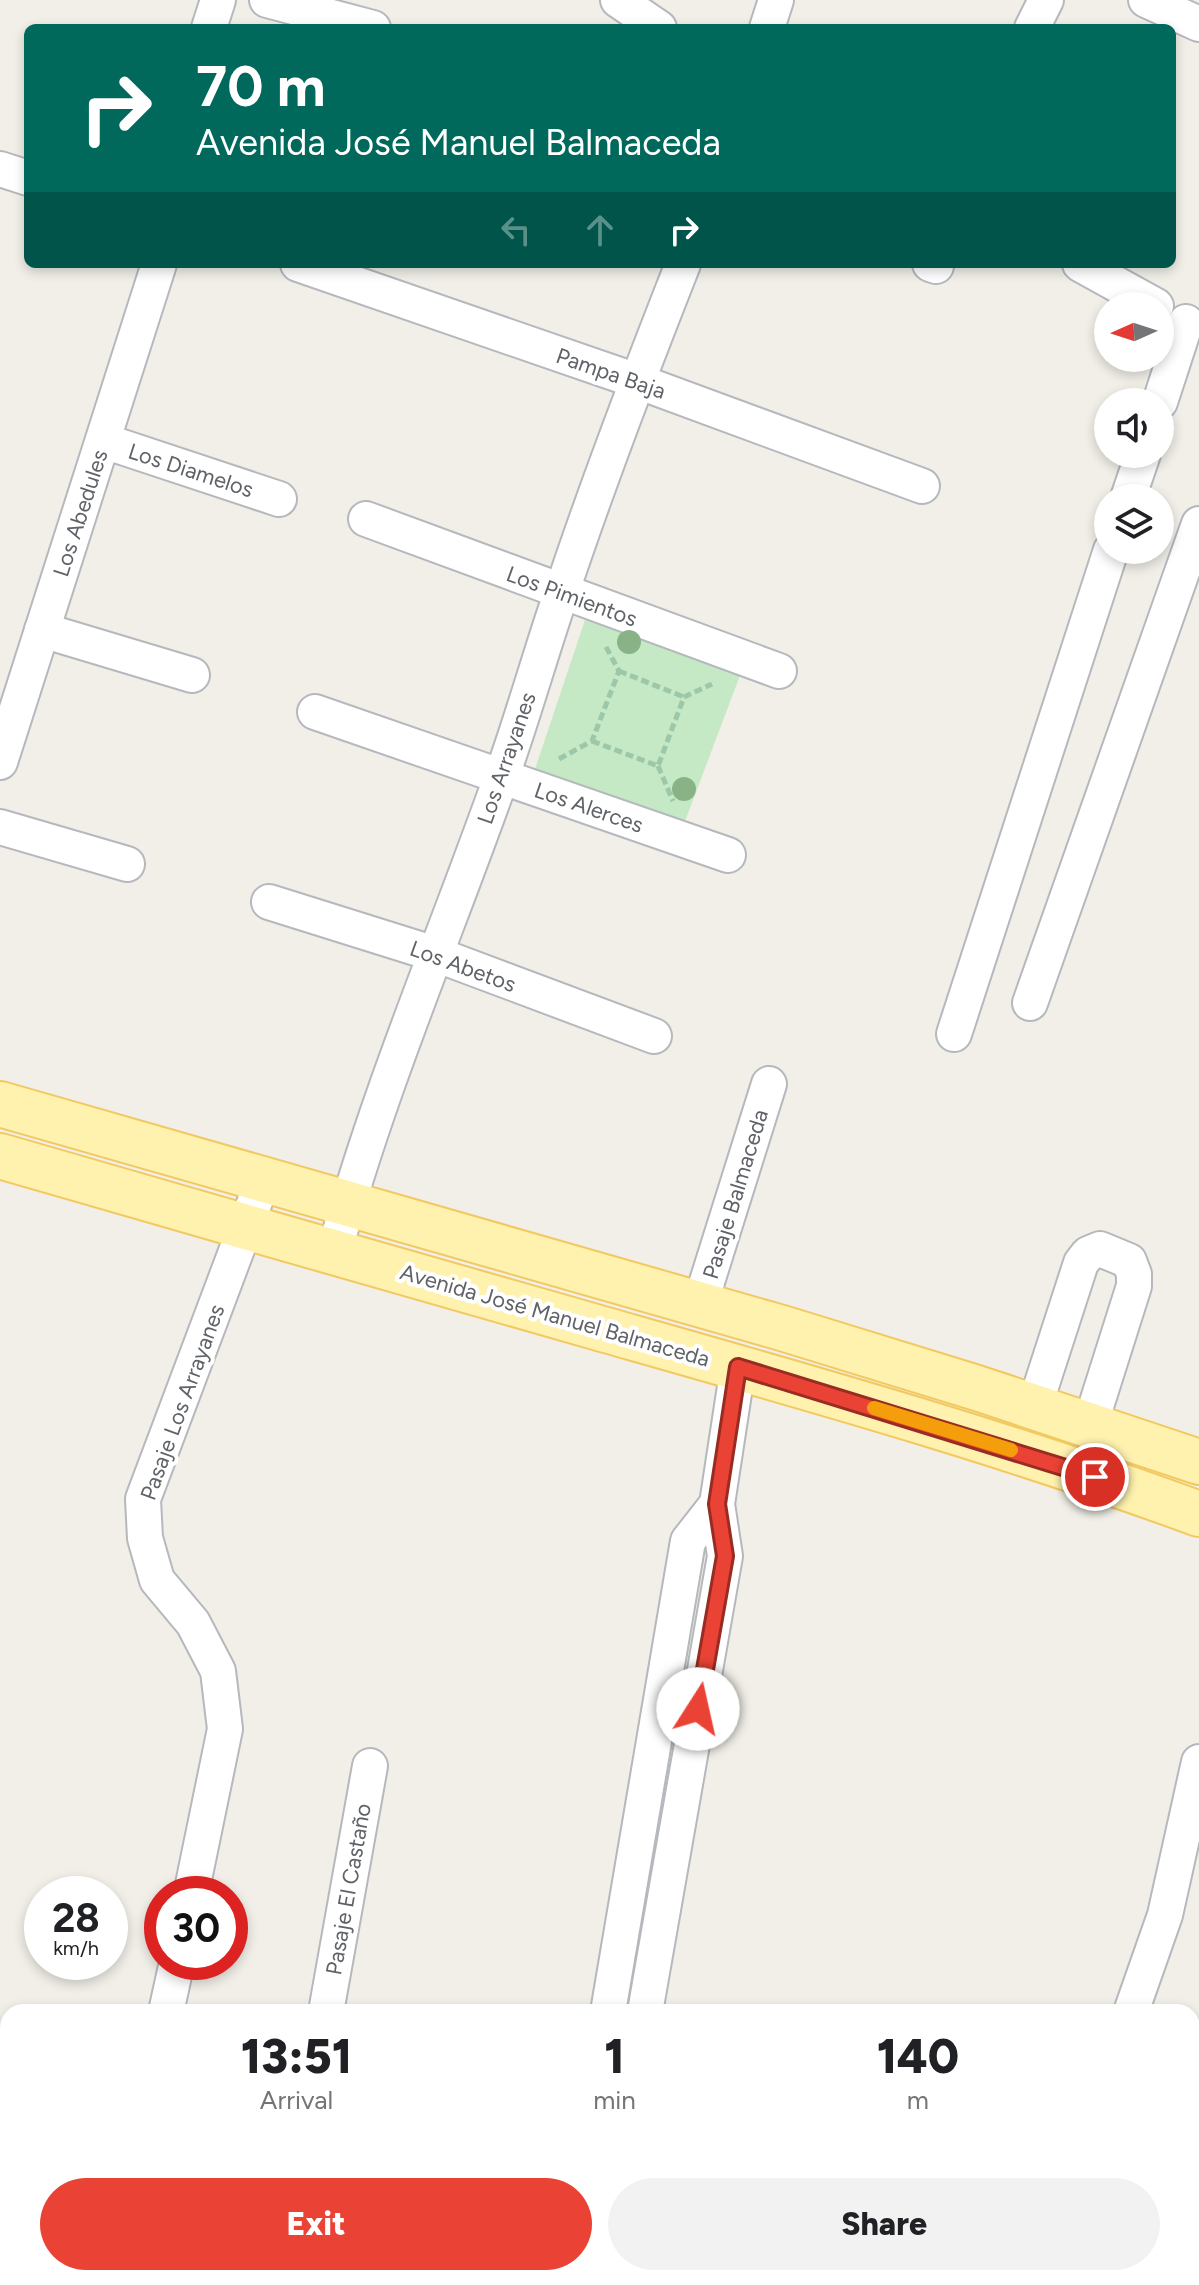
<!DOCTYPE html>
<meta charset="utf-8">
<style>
body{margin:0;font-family:Figtree,sans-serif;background:#f2f2f2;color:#202124;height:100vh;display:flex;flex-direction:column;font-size:30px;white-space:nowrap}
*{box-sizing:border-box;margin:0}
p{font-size:26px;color:#757577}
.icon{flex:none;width:44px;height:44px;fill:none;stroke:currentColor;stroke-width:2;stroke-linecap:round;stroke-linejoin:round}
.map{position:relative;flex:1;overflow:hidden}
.sheet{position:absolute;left:0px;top:2004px;width:1200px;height:282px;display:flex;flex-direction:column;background:#fff;border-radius:24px 24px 0 0;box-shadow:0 4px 12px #0003}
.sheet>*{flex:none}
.top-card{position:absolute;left:24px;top:24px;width:1152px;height:244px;border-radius:12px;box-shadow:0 4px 12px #0003;background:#00695c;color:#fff;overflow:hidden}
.needle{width:52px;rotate:267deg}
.tools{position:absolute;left:1094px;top:292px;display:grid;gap:16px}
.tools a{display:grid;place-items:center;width:80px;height:80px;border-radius:50%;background:#fff;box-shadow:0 4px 12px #0003;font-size:40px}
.speed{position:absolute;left:24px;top:1876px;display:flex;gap:16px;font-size:40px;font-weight:700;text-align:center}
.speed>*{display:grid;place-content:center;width:104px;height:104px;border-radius:50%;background:#fff;box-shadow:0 4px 12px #0003;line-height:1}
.speed small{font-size:20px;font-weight:400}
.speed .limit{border:12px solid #d22;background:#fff;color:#111}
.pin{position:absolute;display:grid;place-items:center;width:68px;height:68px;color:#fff;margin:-34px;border:4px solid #fff;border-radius:50%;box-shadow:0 2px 8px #0007}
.me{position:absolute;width:88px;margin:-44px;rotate:10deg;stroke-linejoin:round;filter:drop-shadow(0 0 6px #0008)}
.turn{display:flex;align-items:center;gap:28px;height:168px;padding:0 40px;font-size:36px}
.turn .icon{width:104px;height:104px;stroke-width:2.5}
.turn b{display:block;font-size:56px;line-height:68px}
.lanes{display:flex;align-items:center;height:76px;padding:0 40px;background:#0003;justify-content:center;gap:40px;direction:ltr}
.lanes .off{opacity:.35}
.eta{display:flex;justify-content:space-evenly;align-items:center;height:136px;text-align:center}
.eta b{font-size:48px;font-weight:800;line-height:56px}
.primary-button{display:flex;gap:16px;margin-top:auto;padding:16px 40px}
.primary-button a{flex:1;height:92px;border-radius:48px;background:#ea4335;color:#fff;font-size:32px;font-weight:800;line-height:92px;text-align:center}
.primary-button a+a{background:#f2f2f2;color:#202124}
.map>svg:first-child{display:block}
</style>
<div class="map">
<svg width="1199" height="2285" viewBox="0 0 1199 2285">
<rect width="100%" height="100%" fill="#f1efe8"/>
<g fill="#c5e8c5">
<path d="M587,614L742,670L684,824L534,772Z"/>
<path d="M304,2278H410L409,2285H303Z"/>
</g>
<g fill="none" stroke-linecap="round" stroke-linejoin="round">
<defs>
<g id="minor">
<path d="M267,0L373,28"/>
<path d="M618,0L659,28"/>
<path d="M1146,0L1199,24"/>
<path d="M209,28L218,0"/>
<path d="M767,28L776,0"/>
<path d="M1032,28L1046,0"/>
<path d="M0,169L28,178"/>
<path d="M298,264L637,381L922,486"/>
<path d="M930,264L936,266"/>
<path d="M1080,264L1156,306"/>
<path d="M1160,402L1186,322"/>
<path d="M104,441L279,499"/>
<path d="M1128,498L1143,454"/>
<path d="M366,519L779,671"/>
<path d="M42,630L192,675"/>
<path d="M315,712L728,855"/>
<path d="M0,762L159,264"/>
<path d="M0,827L127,864"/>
<path d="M269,902L435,954L654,1036"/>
<path d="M1030,1003L1199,524"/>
<path d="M954,1034L1111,550"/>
<path d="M334,1253C378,1091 445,936 501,778C523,717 540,655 561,594C598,482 640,373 683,264"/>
<path d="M700,1304L769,1084"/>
<path d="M1034,1408L1081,1263L1088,1254L1100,1249L1129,1261L1134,1274V1286L1090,1425"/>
<path d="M191,1894L225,1729L218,1671L193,1623L157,1580L145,1538L143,1499L263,1180"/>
<path d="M166,2012L177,1962"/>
<path d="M326,2012L370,1766"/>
<path d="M608,2012L688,1541L717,1504"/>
<path d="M645,2012L725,1556L717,1504L738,1367"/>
<path d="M1131,2012L1165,1915L1199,1762"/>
<path d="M0,2270L8,2272"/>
<path d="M32,2278L58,2285"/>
<path d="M110,2285L111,2278"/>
<path d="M277,2285L278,2278"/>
<path d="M557,2285L558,2278"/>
<path d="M592,2285L593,2278"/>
</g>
<g id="major">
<path d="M0,1104L782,1328L977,1388L1199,1462"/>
<path d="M0,1156C197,1213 395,1270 592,1326C796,1384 1001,1441 1199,1514"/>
</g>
</defs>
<use href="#minor" stroke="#b5b8bc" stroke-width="38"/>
<use href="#major" stroke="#f2c960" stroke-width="48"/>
<g stroke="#9cc7a9" stroke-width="5" stroke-dasharray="8 4" stroke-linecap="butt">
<path d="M619,671L684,697"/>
<path d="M592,741L658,766L684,697L712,684"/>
<path d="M559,759L592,741L619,671L605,645"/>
<path d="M658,766L673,801"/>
</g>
<use href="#minor" stroke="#fff" stroke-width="34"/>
<use href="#major" stroke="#fff2af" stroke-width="44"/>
</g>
<g fill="#89b387">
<circle cx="629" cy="642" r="12"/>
<circle cx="684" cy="789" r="12"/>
</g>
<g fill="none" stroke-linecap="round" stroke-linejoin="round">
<defs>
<path id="route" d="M698,1709L725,1556L717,1504L738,1367L1095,1477"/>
</defs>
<use href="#route" stroke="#982c22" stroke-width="20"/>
<use href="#route" stroke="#ea4335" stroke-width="14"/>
<path stroke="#f59e0b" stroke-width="14" d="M874,1408L1011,1450"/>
</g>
<g text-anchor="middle" stroke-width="8" stroke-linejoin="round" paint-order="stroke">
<g font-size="22" fill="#5f6368" stroke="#fff">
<text transform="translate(611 373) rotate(19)" y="8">Pampa Baja</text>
<text transform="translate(191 470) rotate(18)" y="8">Los Diamelos</text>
<text transform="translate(80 513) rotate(-72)" y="8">Los Abedules</text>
<text transform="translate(572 596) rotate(20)" y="8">Los Pimientos</text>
<text transform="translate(506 758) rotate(-71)" y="8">Los Arrayanes</text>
<text transform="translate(589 807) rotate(19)" y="8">Los Alerces</text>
<text transform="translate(463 966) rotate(20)" y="8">Los Abetos</text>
<text transform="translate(735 1194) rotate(-73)" y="8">Pasaje Balmaceda</text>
<text transform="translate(555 1315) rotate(16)" y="8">Avenida José Manuel Balmaceda</text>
<text transform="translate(182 1402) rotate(-70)" y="8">Pasaje Los Arrayanes</text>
<text transform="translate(348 1889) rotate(-80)" y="8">Pasaje El Castaño</text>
</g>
</g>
</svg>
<div class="tools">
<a><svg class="needle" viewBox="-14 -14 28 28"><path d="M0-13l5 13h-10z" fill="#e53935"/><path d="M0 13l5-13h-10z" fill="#757577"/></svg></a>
<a><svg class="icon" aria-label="sound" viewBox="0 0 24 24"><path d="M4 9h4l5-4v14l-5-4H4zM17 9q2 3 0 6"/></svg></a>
<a><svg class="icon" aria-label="layers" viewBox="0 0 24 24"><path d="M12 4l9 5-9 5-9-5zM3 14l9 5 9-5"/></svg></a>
</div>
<div class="speed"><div>28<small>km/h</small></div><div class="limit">30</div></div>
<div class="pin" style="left:1095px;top:1477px;background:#d93025"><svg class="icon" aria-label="arrive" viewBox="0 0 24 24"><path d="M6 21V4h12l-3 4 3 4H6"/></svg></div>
<svg class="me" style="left:698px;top:1709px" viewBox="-20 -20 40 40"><circle r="19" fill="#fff"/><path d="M0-13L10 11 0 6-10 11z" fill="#ea4335"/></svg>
<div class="top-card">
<div class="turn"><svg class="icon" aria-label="right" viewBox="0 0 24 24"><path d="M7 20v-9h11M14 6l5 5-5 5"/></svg><div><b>70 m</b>Avenida José Manuel Balmaceda</div></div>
<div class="lanes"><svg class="icon off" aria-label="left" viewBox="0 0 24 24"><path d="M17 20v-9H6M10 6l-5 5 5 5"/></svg><svg class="icon off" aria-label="ahead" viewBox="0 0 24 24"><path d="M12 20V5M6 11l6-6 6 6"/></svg><svg class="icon" aria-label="right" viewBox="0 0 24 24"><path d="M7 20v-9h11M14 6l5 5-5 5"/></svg></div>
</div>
<section class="sheet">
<div class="eta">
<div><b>13:51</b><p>Arrival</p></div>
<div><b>1</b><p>min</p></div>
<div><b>140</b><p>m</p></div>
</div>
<div class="primary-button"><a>Exit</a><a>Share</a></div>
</section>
</div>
